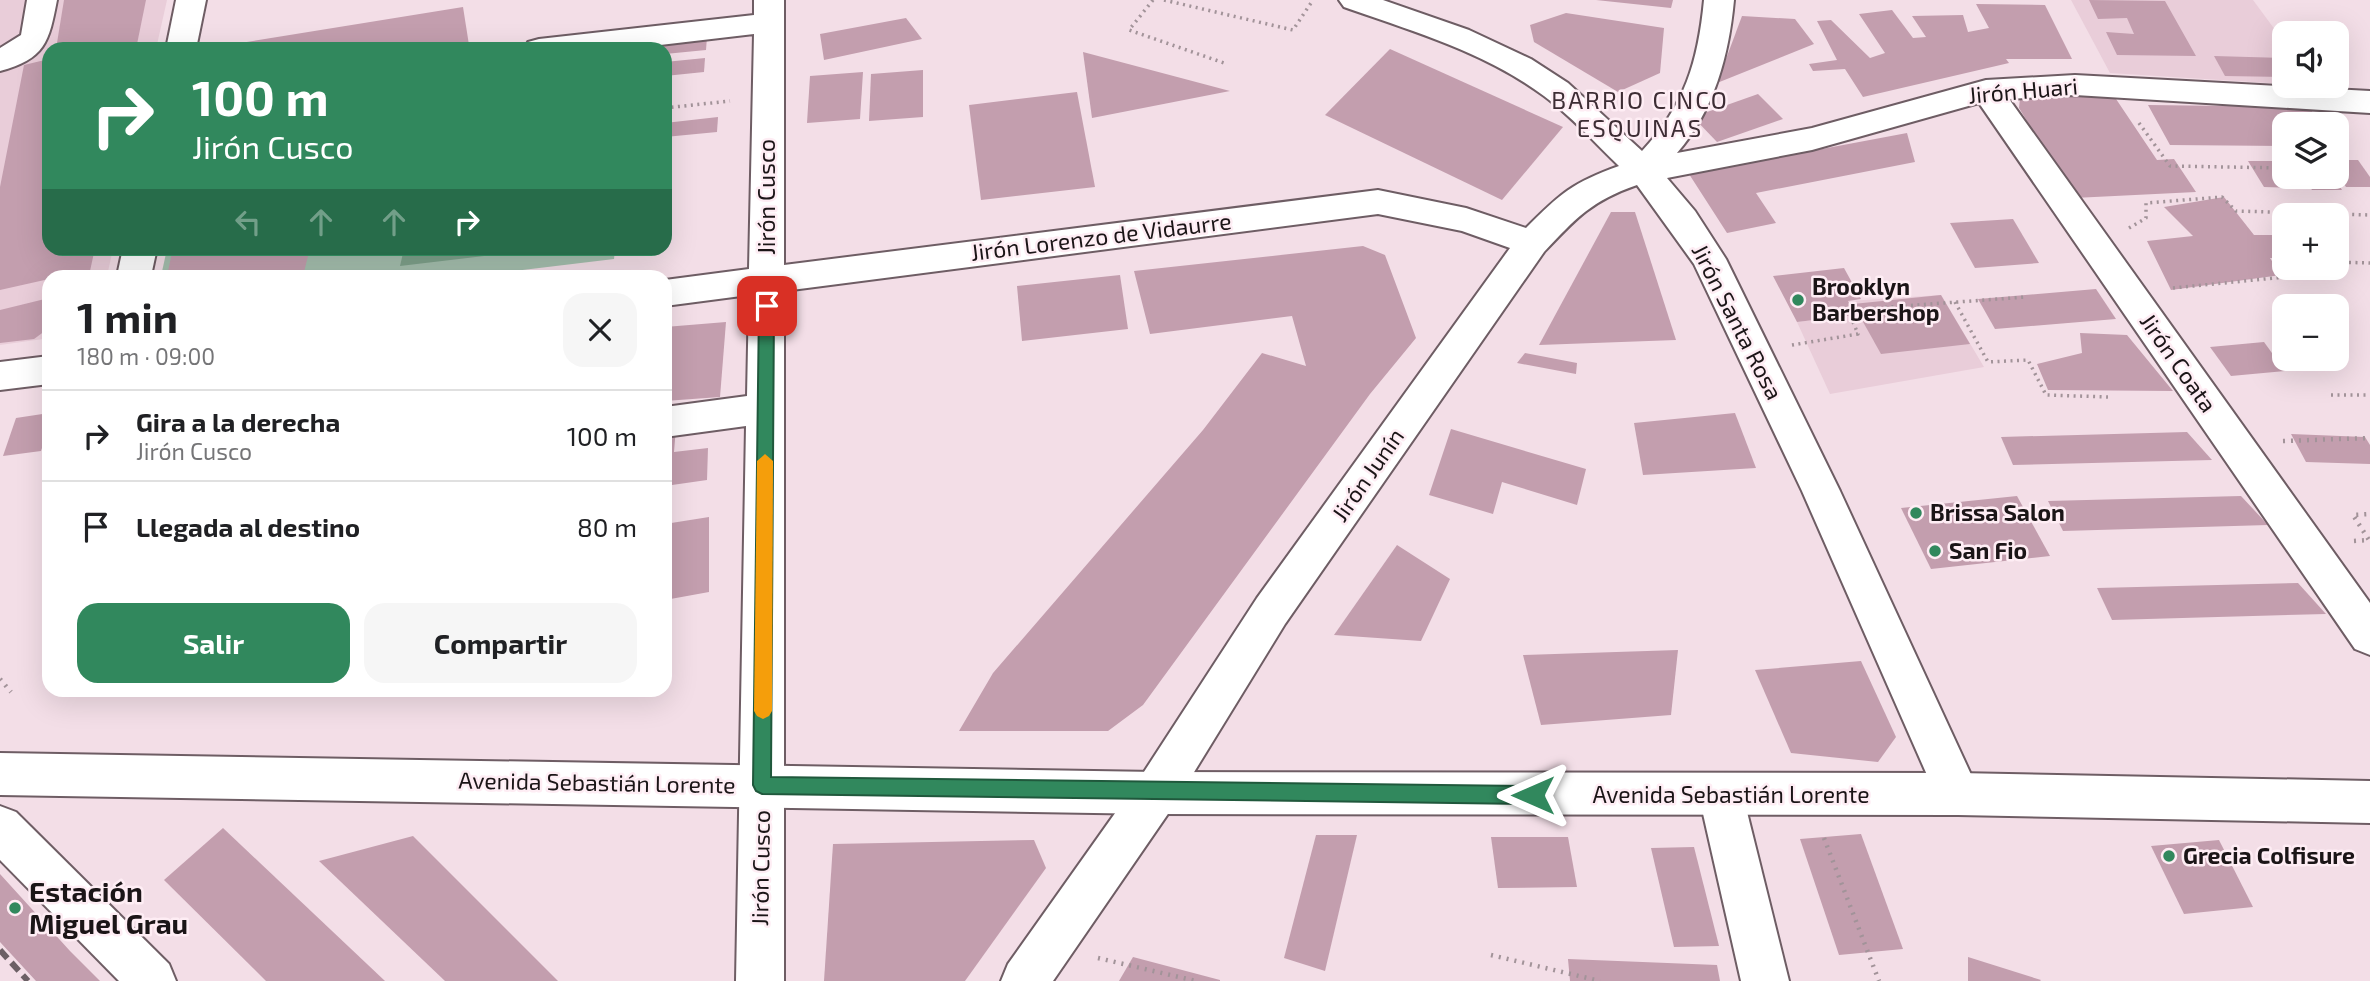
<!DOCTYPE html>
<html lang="es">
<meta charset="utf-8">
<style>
body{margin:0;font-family:"Exo 2",sans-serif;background:#f6f6f6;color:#202124;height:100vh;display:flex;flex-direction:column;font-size:26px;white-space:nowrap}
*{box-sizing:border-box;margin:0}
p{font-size:23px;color:#757577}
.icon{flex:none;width:38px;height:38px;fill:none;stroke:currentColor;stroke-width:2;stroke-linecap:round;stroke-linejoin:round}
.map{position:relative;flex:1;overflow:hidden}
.details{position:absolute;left:42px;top:270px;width:630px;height:427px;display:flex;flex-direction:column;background:#fff;border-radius:21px;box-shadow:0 7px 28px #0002}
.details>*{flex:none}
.banner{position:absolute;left:42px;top:42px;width:630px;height:214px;border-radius:21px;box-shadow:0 7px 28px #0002;background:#31885d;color:#fff;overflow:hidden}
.controls{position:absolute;left:2272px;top:21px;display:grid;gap:14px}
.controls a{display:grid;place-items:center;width:77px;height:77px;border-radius:14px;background:#fff;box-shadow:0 7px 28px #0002;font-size:35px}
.pin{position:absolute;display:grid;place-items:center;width:60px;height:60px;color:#fff;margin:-30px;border-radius:14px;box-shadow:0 4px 10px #0006}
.me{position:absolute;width:77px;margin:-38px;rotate:270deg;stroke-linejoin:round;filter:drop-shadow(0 0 5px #0008)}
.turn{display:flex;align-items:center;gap:24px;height:147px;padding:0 35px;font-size:32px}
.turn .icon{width:91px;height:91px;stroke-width:2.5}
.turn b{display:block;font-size:49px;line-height:60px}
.lanes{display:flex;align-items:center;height:66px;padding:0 35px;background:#0003;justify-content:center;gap:35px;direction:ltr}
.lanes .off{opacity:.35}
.round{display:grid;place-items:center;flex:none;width:74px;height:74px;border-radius:21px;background:#f6f6f6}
.head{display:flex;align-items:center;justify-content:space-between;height:119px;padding:0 35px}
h1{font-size:42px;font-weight:700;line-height:52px}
.cta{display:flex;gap:14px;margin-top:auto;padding:14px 35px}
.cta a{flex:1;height:80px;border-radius:21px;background:#31885d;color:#fff;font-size:28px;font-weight:700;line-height:80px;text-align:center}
.cta a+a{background:#f6f6f6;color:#202124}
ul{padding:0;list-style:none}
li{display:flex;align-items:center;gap:21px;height:91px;padding:0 35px;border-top:2px solid #e0e0e0}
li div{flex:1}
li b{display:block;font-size:26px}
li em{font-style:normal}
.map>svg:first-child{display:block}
</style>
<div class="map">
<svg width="2370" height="981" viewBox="0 0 2370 981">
<rect width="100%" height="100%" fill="#f3dee7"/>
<g fill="#e9cdd9">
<path d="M0,0H167L156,49H49V248L113,249L107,276H49V335L43,339L0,345Z"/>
<path d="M2071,0H2253L2284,42V84L2110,73Z"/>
<path d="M1941,295L1984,367L1830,394L1797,322L1855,315L1848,301Z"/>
</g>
<path fill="#a5bfae" d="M167,249H615L614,259L474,276H161Z"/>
<path fill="#7ea18b" d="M404,249V248L543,249L400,266Z"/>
<g fill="#c39eae">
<path d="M64,0H146L136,49H56Z"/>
<path d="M1596,0H1673L1671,8Z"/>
<path d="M2089,0L2165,1L2196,56L2117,55L2106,32L2134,34L2127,18L2098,19Z"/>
<path d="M1976,4L2045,5L2072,59H2006L2009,63L1863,97L1845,69L1813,71L1809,64L1837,60L1817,21L1831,20L1870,58L1885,53L1859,14L1892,10L1913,38L1926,37L1912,16L1963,15L1968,32L1989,28Z"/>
<path d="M463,7L469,45L446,49H221L222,46Z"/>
<path d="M1566,13L1664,28L1660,73L1618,92L1534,42L1530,25Z"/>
<path d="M1742,16L1795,19L1814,44L1717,83Z"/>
<path d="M906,18L922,39L824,60L820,34Z"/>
<path d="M707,37L706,50L665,54V49H599Z"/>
<path d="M1390,49L1563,127L1502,200L1325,115Z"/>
<path d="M1083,52L1230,91L1092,118Z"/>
<path d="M2214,56L2284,58V77L2225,76Z"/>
<path d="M705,58L704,72L665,76V62Z"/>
<path d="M49,59V248H95L90,271L49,276V279L0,290V187L24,65Z"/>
<path d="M923,70V117L869,121L871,74Z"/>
<path d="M863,72L860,119L807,123L810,76Z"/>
<path d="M1077,92L1095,187L981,200L969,105Z"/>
<path d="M2112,93L2157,160L2174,159L2196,192L2074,198L2019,108L2020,98Z"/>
<path d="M1758,94L1783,119L1717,142L1693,117Z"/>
<path d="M2148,105L2309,107L2321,124H2284V146L2170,145Z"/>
<path d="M718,117L717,132L665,137V123Z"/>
<path d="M1907,133L1915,162L1756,193L1776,223L1727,233L1689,174Z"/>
<path d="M2336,160H2358L2370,177V187H2346L2336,172Z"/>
<path d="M2248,161H2278L2284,177H2288L2295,188L2264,187Z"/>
<path d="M2303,177H2334L2342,190H2312Z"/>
<path d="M2224,197L2254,235H2284V258H2270L2281,275L2171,290L2147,241L2193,236L2164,207Z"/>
<path d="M1611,212H1635L1676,340L1539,345Z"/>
<path d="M2013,219L2039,263L1975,268L1950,223Z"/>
<path d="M1363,246L1385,255L1416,338L1370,394L1143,705L1108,731H959L993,673L1203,430L1262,353L1306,366L1292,316L1150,334L1134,271Z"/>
<path d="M173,248H310L303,276H167Z"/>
<path d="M1844,268L1861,299L1848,301L1855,315L1797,322L1773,276Z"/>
<path d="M1120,275L1128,329L1022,341L1017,286Z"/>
<path d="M2096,289L2116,319L1995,329L1978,299Z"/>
<path d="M1941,295L1970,344L1881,354L1853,304Z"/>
<path d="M49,298V328L34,339L0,343V310Z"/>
<path d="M726,322L720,397L665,401V327Z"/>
<path d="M2080,333L2127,335L2173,391L2048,390L2037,364L2082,353Z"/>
<path d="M2264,342L2285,371L2231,376L2210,347Z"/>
<path d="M1525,353L1577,363L1576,374L1517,363Z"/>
<path d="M49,413V427L41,451L3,456L16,418Z"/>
<path d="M1735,413L1756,468L1643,475L1634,423Z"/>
<path d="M676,427L674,452L708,448L707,480L665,486V429Z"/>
<path d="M1451,429L1586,469L1577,505L1502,482L1493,514L1429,495Z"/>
<path d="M2187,432L2212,460L2013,465L2001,437Z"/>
<path d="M2291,434L2365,437L2370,445V464L2306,462Z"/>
<path d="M2017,496L2050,556L1931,569L1901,508Z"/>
<path d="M2241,496L2268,525L2063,531L2048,501Z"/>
<path d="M709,517V592L665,600V524Z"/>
<path d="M1397,545L1450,579L1421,641L1334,635Z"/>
<path d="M2298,583L2326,614L2112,620L2097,588Z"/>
<path d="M1678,650L1671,715L1541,725L1523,655Z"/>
<path d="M1861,661L1896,737L1878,762L1791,753L1755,670Z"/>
<path d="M223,828L385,981H266L164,880Z"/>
<path d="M1861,834L1903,949L1839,955L1800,839Z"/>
<path d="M1316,835H1357L1325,971L1284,958Z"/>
<path d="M413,836L558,981H445L319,861Z"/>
<path d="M1491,837H1568L1577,887L1498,888Z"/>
<path d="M1034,840L1046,868L965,981H824L833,844Z"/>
<path d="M2219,840L2253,907L2184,914L2151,846Z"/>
<path d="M1694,847L1719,946L1674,947L1651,848Z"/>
<path d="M0,874L70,951L100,981H36L0,942Z"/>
<path d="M1133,957L1220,980V981H1119Z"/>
<path d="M1968,957L2041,980L2040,981H1968Z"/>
<path d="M1568,959L1717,965L1720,981H1570Z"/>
</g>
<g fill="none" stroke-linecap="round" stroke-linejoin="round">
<defs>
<g id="minor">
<path d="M27,0H57C49,42 45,59 0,71V48L21,35Z"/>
<path d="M176,0H206L196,49H166Z"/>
<path d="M754,0H784V265L1378,190L1466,208L1526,228C1561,193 1572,183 1619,166C1595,143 1571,116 1544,96C1485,52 1412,31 1344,7L1339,0H1383L1469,30L1531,59L1568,83L1642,151C1685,105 1698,62 1704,0H1734C1729,55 1714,111 1677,153L1812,128L1986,80L2075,75L2370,91V113L2075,95L2009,99L2370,603V655L2355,649L1979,103L1812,150L1667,178L1695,211L1726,259L1840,491L1980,794L1974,809L1958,815L1942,809L1802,491L1694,264L1637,185C1591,201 1576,218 1544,252L1285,624L1172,808L1053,981H1001L1008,964L1140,778L1257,598L1510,248L1462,231L1378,214L784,291V981H736L746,426L665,437V407L747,396L749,295L665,306V280L749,269L754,34L626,49H524L528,42L539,39L754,15Z"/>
<path d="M123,248H157L151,276H117Z"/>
<path d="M49,356V384L0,390V362Z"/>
<path d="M1721,775L1737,781L1743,796L1789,981H1741L1699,796L1705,781Z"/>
</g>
<g id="major">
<path d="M0,753L1156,772L1958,773L2370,781V823L1958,815L1156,814L0,795Z"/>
<path d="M0,806L16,812L169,964L176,981H119L0,860Z"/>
</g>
</defs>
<use href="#minor" stroke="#6e5d64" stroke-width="4"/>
<use href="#major" stroke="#6e5d64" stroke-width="4"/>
<g stroke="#a29399" stroke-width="3.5" stroke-dasharray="2 4.5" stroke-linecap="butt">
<path d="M1153,0L1129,30L1227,64"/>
<path d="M1164,0L1293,30L1313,0"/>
<path d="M665,108L730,101"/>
<path d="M2139,123L2170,166L2284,168"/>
<path d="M2129,228L2146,218V203L2222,197L2236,211L2370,215"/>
<path d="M2336,262L2370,263"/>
<path d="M2173,288L2285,277L2276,261H2284"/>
<path d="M1955,302L1988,362L2028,360L2046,395L2108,397"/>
<path d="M1792,345L1858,334L1848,310L2026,297"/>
<path d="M2331,395H2370"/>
</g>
<g stroke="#a29399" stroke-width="4.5" stroke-dasharray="2 6" stroke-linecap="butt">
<path d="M2283,441L2370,438"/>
<path d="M2354,541L2369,540L2353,515L2370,514"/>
<path d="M0,679L11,692"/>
<path d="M1824,838L1879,981"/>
<path d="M1491,955L1600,981"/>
<path d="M1098,958L1196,981"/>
</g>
<use href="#minor" fill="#fff" fill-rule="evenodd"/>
<use href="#major" fill="#fff" fill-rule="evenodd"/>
<path stroke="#6c6065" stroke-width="6" stroke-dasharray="11 6" stroke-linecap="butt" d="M0,950L28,981"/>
</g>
<path fill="#31885d" stroke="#20583c" stroke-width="2" d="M767,301L774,306L771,777L1533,786L1539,789L1542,795L1539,801L1533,804L762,794L756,791L753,785L759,306Z"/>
<path fill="#f59e0b" d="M765,454L773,461L772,711L769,716L763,719L757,716L754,711L757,461Z"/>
<g fill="#31885d" stroke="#feedf4" stroke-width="2.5">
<circle cx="1798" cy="300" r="7"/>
<circle cx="1916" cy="513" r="7"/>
<circle cx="1935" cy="551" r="7"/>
<circle cx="2169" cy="856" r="7"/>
<circle cx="15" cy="908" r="7"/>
</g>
<g text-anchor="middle" stroke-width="5" stroke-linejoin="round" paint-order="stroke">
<g font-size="23" fill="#1b1517" stroke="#feedf4">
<text transform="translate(2023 91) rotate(-5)" y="8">Jirón Huari</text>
<text transform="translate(767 197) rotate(-90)" y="8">Jirón Cusco</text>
<text transform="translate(1101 237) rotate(-7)" y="8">Jirón Lorenzo de Vidaurre</text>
<text transform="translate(1737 322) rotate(63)" y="8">Jirón Santa Rosa</text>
<text transform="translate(2178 363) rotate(55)" y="8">Jirón Coata</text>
<text transform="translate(1368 475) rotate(-55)" y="8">Jirón Junín</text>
<text transform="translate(597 783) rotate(1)" y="8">Avenida Sebastián Lorente</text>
<text x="1731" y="803">Avenida Sebastián Lorente</text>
<text transform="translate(761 868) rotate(-89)" y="8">Jirón Cusco</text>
</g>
<g font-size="23" font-weight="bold" fill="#1b1517" stroke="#feedf4" text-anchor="start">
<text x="1812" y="295">Brooklyn<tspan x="1812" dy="26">Barbershop</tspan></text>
<text x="1930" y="521">Brissa Salon</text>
<text x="1949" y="559">San Fio</text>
<text x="2183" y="864">Grecia Colfisure</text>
</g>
<g font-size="24" letter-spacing="2" fill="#3d2d34" stroke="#feedf4">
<text x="1640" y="109">BARRIO CINCO<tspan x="1640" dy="28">ESQUINAS</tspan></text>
</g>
<g font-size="28" font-weight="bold" fill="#1b1517" stroke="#feedf4" text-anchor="start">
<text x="29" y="902">Estación<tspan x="29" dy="32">Miguel Grau</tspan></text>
</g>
</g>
</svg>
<div class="controls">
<a><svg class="icon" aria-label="sound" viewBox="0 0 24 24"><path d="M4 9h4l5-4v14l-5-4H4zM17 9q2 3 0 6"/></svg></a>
<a><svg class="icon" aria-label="layers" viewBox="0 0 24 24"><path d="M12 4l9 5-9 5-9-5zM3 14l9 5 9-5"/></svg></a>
<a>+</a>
<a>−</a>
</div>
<div class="pin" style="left:767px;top:306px;background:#d93025"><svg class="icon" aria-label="arrive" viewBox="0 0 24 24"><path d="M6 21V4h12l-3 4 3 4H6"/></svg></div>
<svg class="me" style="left:1533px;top:795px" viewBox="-20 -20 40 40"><path d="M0-17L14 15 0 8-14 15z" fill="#31885d" stroke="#fff" stroke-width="4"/></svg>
<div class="banner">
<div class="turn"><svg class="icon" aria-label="right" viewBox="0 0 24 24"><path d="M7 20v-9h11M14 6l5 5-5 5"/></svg><div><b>100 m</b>Jirón Cusco</div></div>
<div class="lanes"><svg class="icon off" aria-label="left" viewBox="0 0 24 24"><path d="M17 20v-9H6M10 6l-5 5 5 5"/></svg><svg class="icon off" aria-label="ahead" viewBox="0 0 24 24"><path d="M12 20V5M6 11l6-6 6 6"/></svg><svg class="icon off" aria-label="ahead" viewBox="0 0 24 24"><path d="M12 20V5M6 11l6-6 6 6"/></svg><svg class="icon" aria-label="right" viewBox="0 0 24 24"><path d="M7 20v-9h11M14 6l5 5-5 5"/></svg></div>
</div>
<section class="details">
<div class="head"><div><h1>1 min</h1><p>180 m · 09:00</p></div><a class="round"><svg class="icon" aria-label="close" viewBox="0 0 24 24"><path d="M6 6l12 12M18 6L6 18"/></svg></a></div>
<ul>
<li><svg class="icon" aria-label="right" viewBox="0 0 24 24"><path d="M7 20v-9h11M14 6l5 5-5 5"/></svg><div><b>Gira a la derecha</b><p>Jirón Cusco</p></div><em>100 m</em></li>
<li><svg class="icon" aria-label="arrive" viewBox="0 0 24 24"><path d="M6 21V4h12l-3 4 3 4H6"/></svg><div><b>Llegada al destino</b></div><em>80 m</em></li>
</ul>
<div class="cta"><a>Salir</a><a>Compartir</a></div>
</section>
</div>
